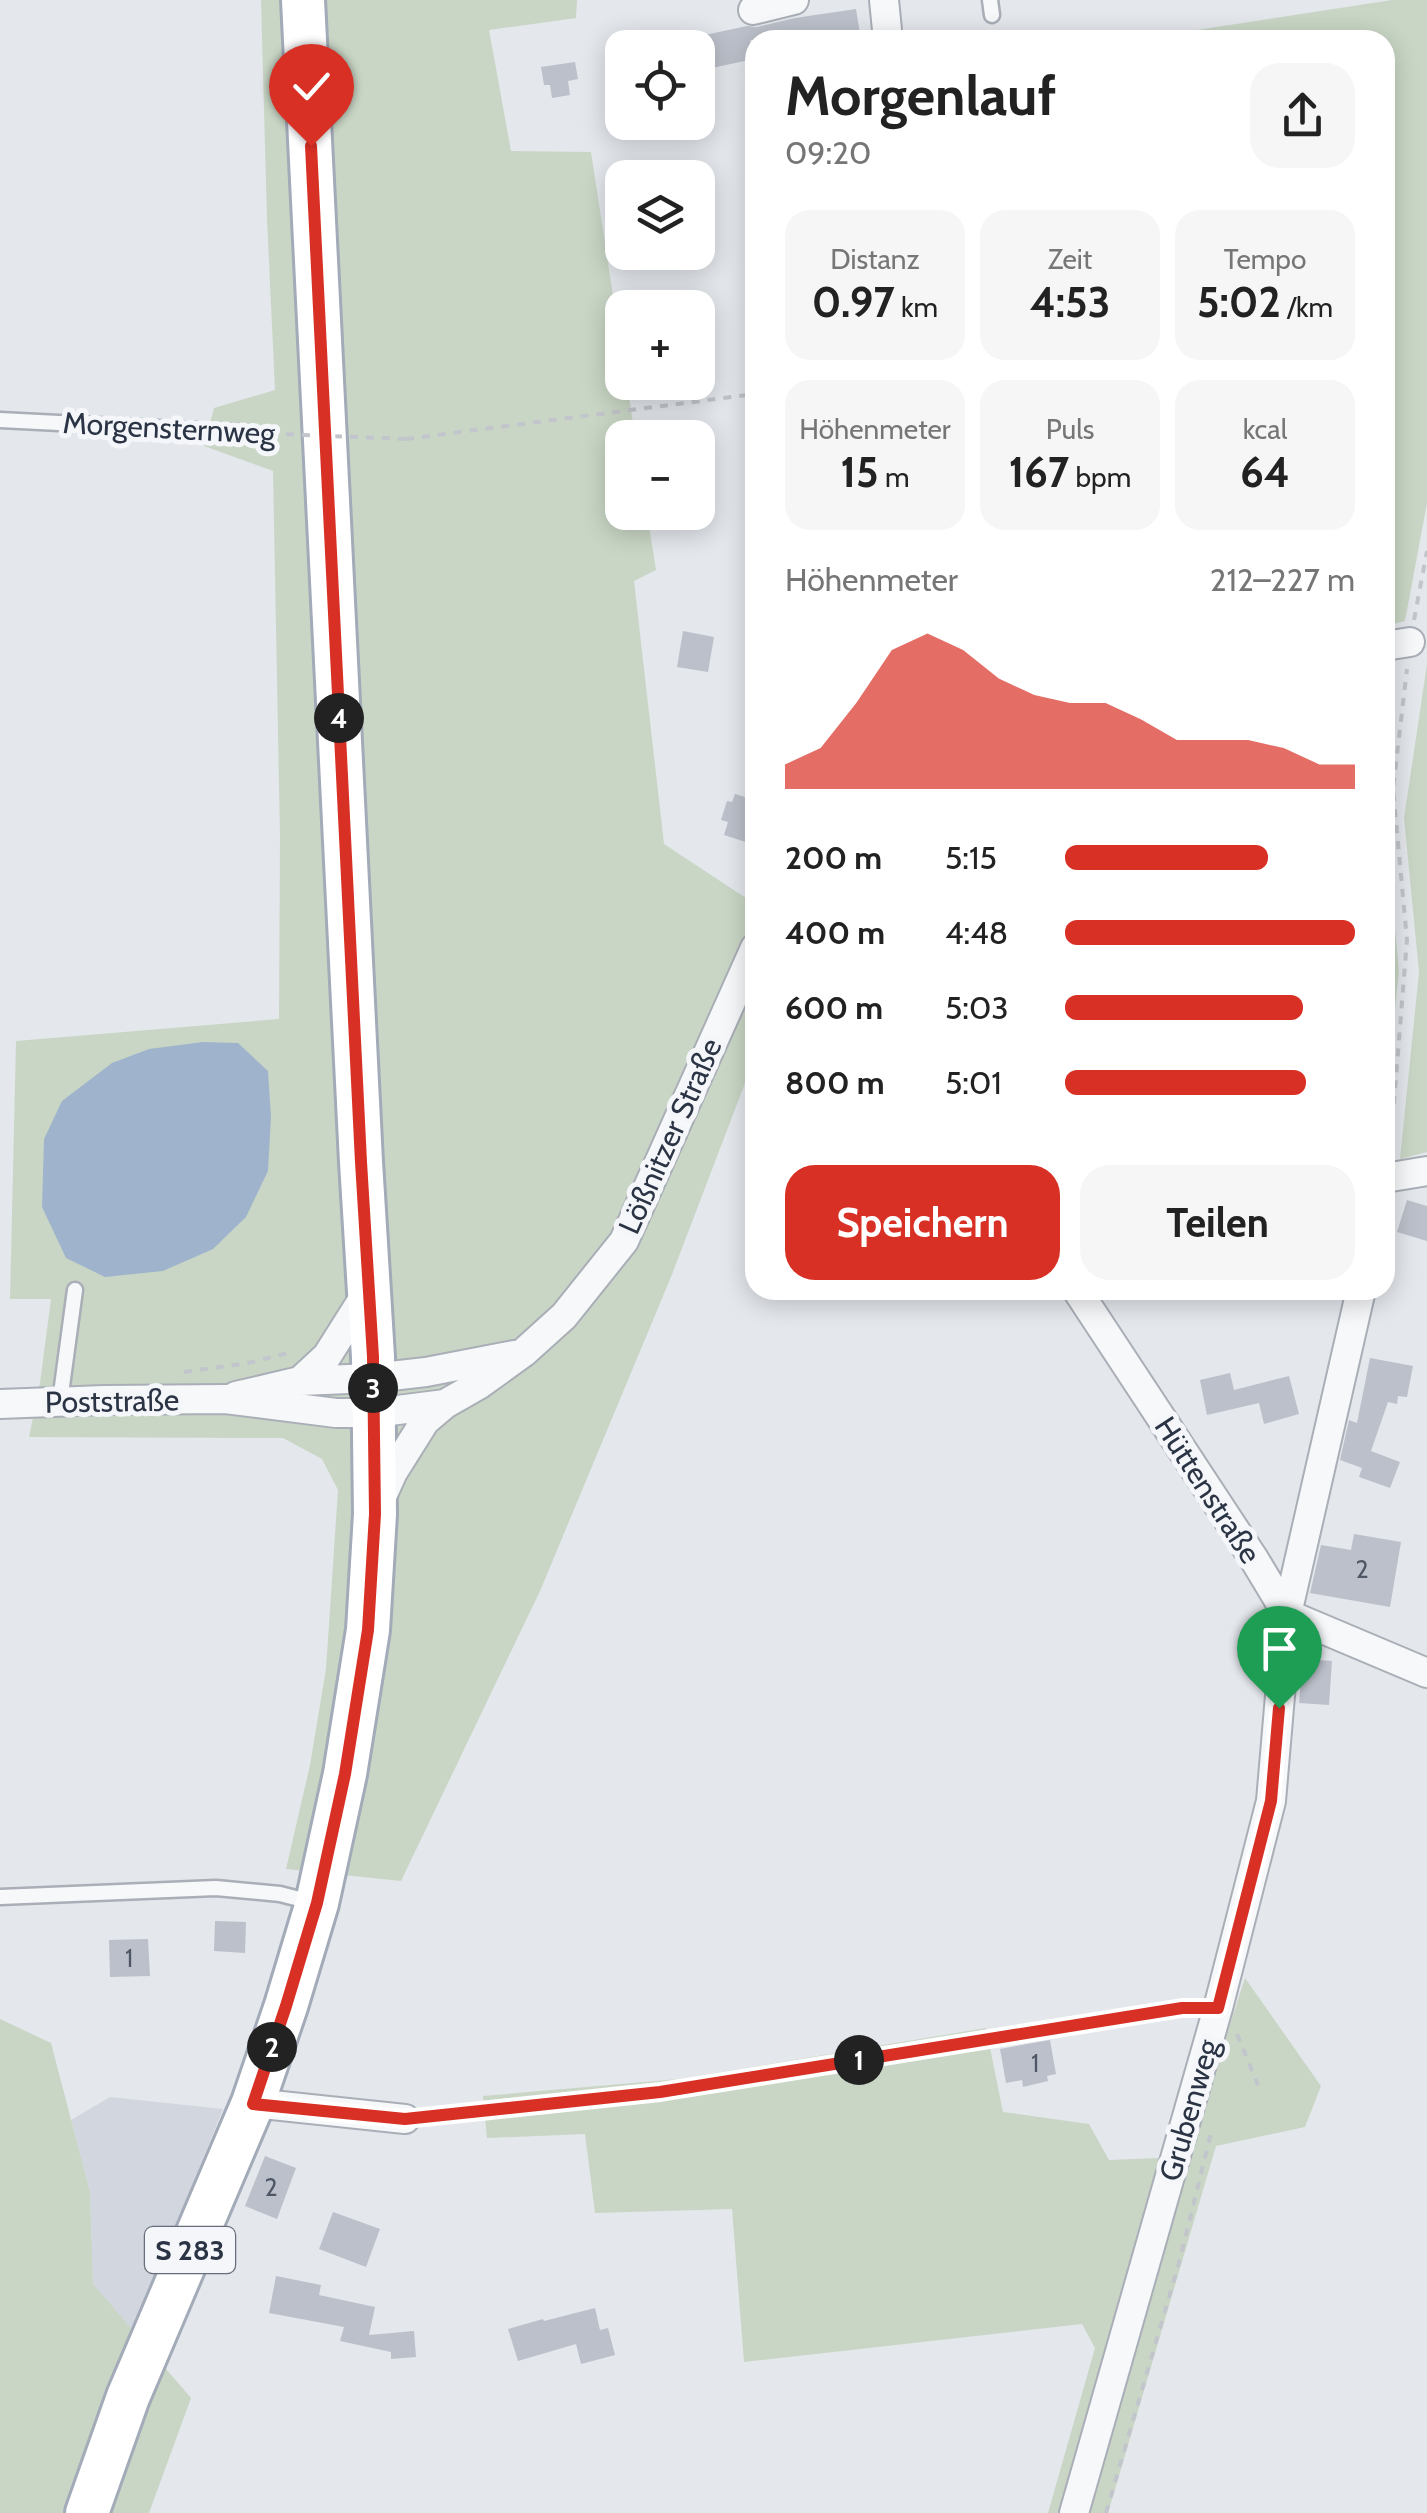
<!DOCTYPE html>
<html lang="de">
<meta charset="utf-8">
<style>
body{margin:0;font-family:Cabin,sans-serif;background:#f6f6f6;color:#222;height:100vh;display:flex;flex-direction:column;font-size:38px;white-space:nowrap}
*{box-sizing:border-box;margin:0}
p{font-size:32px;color:#767676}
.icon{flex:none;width:55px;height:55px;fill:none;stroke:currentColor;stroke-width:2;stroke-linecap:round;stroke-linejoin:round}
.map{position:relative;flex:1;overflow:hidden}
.drawer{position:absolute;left:745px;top:30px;width:650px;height:1270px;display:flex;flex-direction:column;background:#fff;border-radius:30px;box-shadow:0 5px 25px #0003}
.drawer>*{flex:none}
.fabs{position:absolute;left:605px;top:30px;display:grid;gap:20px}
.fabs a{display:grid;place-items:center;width:110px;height:110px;border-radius:20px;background:#fff;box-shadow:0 5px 25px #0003;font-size:50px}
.pin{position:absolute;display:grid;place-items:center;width:85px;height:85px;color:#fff;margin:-102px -42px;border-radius:50% 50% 50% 0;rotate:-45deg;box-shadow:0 0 10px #0007}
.pin .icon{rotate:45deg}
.km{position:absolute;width:50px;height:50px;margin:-25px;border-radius:50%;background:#222;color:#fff;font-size:28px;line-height:50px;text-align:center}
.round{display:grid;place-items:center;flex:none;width:105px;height:105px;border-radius:30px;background:#f6f6f6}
.head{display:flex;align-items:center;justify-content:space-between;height:170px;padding:0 40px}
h1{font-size:55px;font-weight:800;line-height:75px}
.figures{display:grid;grid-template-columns:repeat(3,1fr);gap:15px;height:170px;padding:10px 40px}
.figures div{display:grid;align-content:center;border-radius:25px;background:#f6f6f6;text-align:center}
.figures b{font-size:42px;font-weight:800}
.figures small{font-size:28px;font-weight:400}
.figures p{font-size:28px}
.chart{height:280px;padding:20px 40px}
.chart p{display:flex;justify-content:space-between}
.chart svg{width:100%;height:180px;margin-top:10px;fill:#d93025;opacity:.7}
.button{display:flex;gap:20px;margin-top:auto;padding:20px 40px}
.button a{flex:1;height:115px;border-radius:30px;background:#d93025;color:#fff;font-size:40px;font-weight:800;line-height:115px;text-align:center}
.button a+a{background:#f6f6f6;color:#222}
ul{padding:0 40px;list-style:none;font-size:32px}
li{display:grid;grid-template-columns:160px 120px 1fr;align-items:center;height:75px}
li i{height:25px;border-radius:12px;background:#d93025}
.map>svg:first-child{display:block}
</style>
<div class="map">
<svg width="1427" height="2513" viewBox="0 0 1427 2513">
<rect width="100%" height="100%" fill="#e4e7ec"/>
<path fill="#d2d6de" d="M110,2097L223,2109L133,2332L93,2284L90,2192L71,2120Z"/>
<path fill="#c9d6c5" d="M261,0H577L576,18L489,30L511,151L591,152L622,354V382L627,383L635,437L622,438V512L647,513L656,570L634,581L664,844L755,904V1057L671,1277L540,1591L401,1881L286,1869L310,1765L326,1669L338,1490L322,1459L283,1438L29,1437L40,1383L51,1299H10L16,1041L279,1019L280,836L273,471L204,446L214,408L275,390L267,219Z
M1392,0H1427V503L1405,621L1385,626V40H1132Z
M1427,664V1152L1400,1159L1419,972L1404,818Z
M1385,826L1399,971L1385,1101Z
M1245,1978L1321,2086L1305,2127L1216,2146L1108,2513H1048L1095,2348L1082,2324L744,2362L732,2209L595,2213L585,2134L487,2138L483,2096L679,2079L986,2028L1003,2112L1089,2124L1109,2160L1160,2158L1190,2148Z
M0,2019L51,2043L90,2192L93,2284L191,2398L149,2513H0Z"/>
<path fill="#9fb4cc" d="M203,1042L238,1043L268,1071L271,1117L268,1171L246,1217L213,1249L163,1271L105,1277L66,1258L42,1207L44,1139L62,1101L112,1063L149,1049Z"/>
<path fill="#bbc0ca" d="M856,9L861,40H750L754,59L707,69L700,36L747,26L757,27L795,18Z
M575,62L578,79L568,81L570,95L552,98L550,85H544L541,67Z
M683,631L714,637L708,672L677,667Z
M735,794L755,800V845L724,835L728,822L721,820L727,801L732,802Z
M1407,1200L1427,1206V1241L1397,1232Z
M1370,1358L1413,1366L1407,1397L1398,1396L1397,1404L1388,1402L1371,1451L1400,1462L1390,1488L1359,1477L1362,1468L1340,1460L1349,1420L1357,1423Z
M1230,1373L1234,1390L1289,1376L1299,1414L1264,1424L1259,1403L1207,1415L1200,1380Z
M1354,1534L1401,1542L1390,1607L1310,1593L1321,1545L1351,1550Z
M1303,1659L1332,1661L1329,1705L1299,1703Z
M215,1921L246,1922L245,1953L214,1951Z
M148,1939L150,1976L110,1977L109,1940Z
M1050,2040L1056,2074L1047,2076L1048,2081L1023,2087L1022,2080L1006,2083L1000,2049Z
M265,2156L296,2168L277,2219L245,2206Z
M333,2212L380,2229L366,2267L319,2249Z
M276,2276L321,2285L319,2295L375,2307L369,2335L414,2331L416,2357L391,2359V2352L340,2341L344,2327L269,2313Z
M595,2308L600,2330L608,2328L615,2355L581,2364L576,2344L518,2361L508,2329L543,2319L544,2321Z"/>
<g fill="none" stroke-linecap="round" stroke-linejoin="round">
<defs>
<path id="lane" d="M990,0L992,15
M0,420L254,433
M60,1401L75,1290
M0,1897L216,1888L280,1894L311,1902"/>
<path id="street" d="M884,0L888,40
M753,10L794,0
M1385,646L1410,642
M1385,1178L1427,1171
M1077,1290L1254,1559L1287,1614L1427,1673
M300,1381L327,1356L368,1291
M236,1396L300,1381L373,1378L426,1372L514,1355
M0,1404L104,1400L225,1399L336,1413H374L445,1404
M379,1503L393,1472L425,1421L445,1404L480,1384L523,1353L564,1316L624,1241L755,948
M253,2103L405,2119
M1074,2513L1218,2008L1271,1801L1287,1614L1361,1290"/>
<path id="primary" d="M87,2513L128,2397L253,2103L286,2006L317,1903L345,1774L368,1630L375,1514L373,1357L361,1162L303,0"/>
</defs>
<use href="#lane" stroke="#a9aeb7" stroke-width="19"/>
<use href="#street" stroke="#a9aeb7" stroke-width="32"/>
<use href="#primary" stroke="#a3abb8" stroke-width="48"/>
<path stroke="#c2c5cb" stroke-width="4" stroke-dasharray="8 8" stroke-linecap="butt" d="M406,439L755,394
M1414,620L1427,551
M1390,1152L1407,940L1393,789L1407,669
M184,1372L248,1363L292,1352
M1237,2034L1258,2085
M430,2116L660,2092L1182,2007L1192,2008
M1106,2513L1179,2263L1211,2133"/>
<use href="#lane" stroke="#f7f8fa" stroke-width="14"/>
<use href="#street" stroke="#f7f8fa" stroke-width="28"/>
<use href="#primary" stroke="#fff" stroke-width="42"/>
<path stroke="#c2c5cb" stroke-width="4" stroke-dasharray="8 8" stroke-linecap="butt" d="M254,433L406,439"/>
</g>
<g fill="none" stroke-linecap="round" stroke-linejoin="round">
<defs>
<path id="route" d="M311,146L361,1162L373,1357L375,1514L368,1630L345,1774L317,1903L286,2006L253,2104L405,2119L660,2092L1182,2008H1218L1271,1801L1279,1708"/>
</defs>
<use href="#route" stroke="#fff" stroke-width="20"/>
<use href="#route" stroke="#d93025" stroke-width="12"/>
</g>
<g text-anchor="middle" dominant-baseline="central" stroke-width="10" stroke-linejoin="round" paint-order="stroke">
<g font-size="25" fill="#4f5766">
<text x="1362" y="1569">2</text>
<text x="129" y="1958">1</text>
<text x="1035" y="2063">1</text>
<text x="271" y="2187">2</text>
</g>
<rect fill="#f4f6f9" stroke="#676e7b" stroke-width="2.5" x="145" y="2227" width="90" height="46" rx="8"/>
<g font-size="28" font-weight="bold" fill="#2b3445">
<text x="190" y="2250">S 283</text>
</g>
<g font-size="30" fill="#2b3445" stroke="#f4f6f9">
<text transform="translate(169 428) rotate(3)">Morgensternweg</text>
<text transform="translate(670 1136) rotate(-66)">Lößnitzer Straße</text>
<text transform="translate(112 1401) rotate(-1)">Poststraße</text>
<text transform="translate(1208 1490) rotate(57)">Hüttenstraße</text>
<text transform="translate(1189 2110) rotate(-74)">Grubenweg</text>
</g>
</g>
</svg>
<div class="fabs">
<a><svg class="icon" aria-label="locate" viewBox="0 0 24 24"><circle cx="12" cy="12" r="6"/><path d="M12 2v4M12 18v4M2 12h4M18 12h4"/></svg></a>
<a><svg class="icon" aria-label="layers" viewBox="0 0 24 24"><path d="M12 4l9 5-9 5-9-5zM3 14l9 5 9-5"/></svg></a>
<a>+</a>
<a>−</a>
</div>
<div class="pin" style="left:1279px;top:1708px;background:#1e9e55"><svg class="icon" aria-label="arrive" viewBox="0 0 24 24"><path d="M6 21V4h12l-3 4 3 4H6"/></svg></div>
<div class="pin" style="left:311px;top:146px;background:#d93025"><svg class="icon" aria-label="check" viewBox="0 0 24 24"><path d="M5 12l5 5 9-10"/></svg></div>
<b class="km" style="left:859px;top:2060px">1</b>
<b class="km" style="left:272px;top:2047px">2</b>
<b class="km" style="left:373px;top:1388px">3</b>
<b class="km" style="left:339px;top:718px">4</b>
<section class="drawer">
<div class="head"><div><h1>Morgenlauf</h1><p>09:20</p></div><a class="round"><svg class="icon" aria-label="share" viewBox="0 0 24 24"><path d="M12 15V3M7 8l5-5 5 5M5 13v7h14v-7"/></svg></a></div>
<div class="figures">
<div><p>Distanz</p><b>0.97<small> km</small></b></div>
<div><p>Zeit</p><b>4:53</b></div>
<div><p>Tempo</p><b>5:02<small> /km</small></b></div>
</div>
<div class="figures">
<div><p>Höhenmeter</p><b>15<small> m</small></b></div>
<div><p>Puls</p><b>167<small> bpm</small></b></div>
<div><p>kcal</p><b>64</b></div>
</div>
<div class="chart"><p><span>Höhenmeter</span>212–227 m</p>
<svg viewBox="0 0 160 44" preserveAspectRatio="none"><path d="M0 44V38L10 34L20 23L30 10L40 6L50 10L60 17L70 21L80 23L90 23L100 27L110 32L120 32L130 32L140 34L150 38L160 38V44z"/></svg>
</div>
<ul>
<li><b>200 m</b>5:15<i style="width:70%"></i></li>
<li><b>400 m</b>4:48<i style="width:100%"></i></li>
<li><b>600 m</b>5:03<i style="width:82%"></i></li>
<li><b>800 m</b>5:01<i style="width:83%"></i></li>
</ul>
<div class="button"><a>Speichern</a><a>Teilen</a></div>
</section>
</div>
